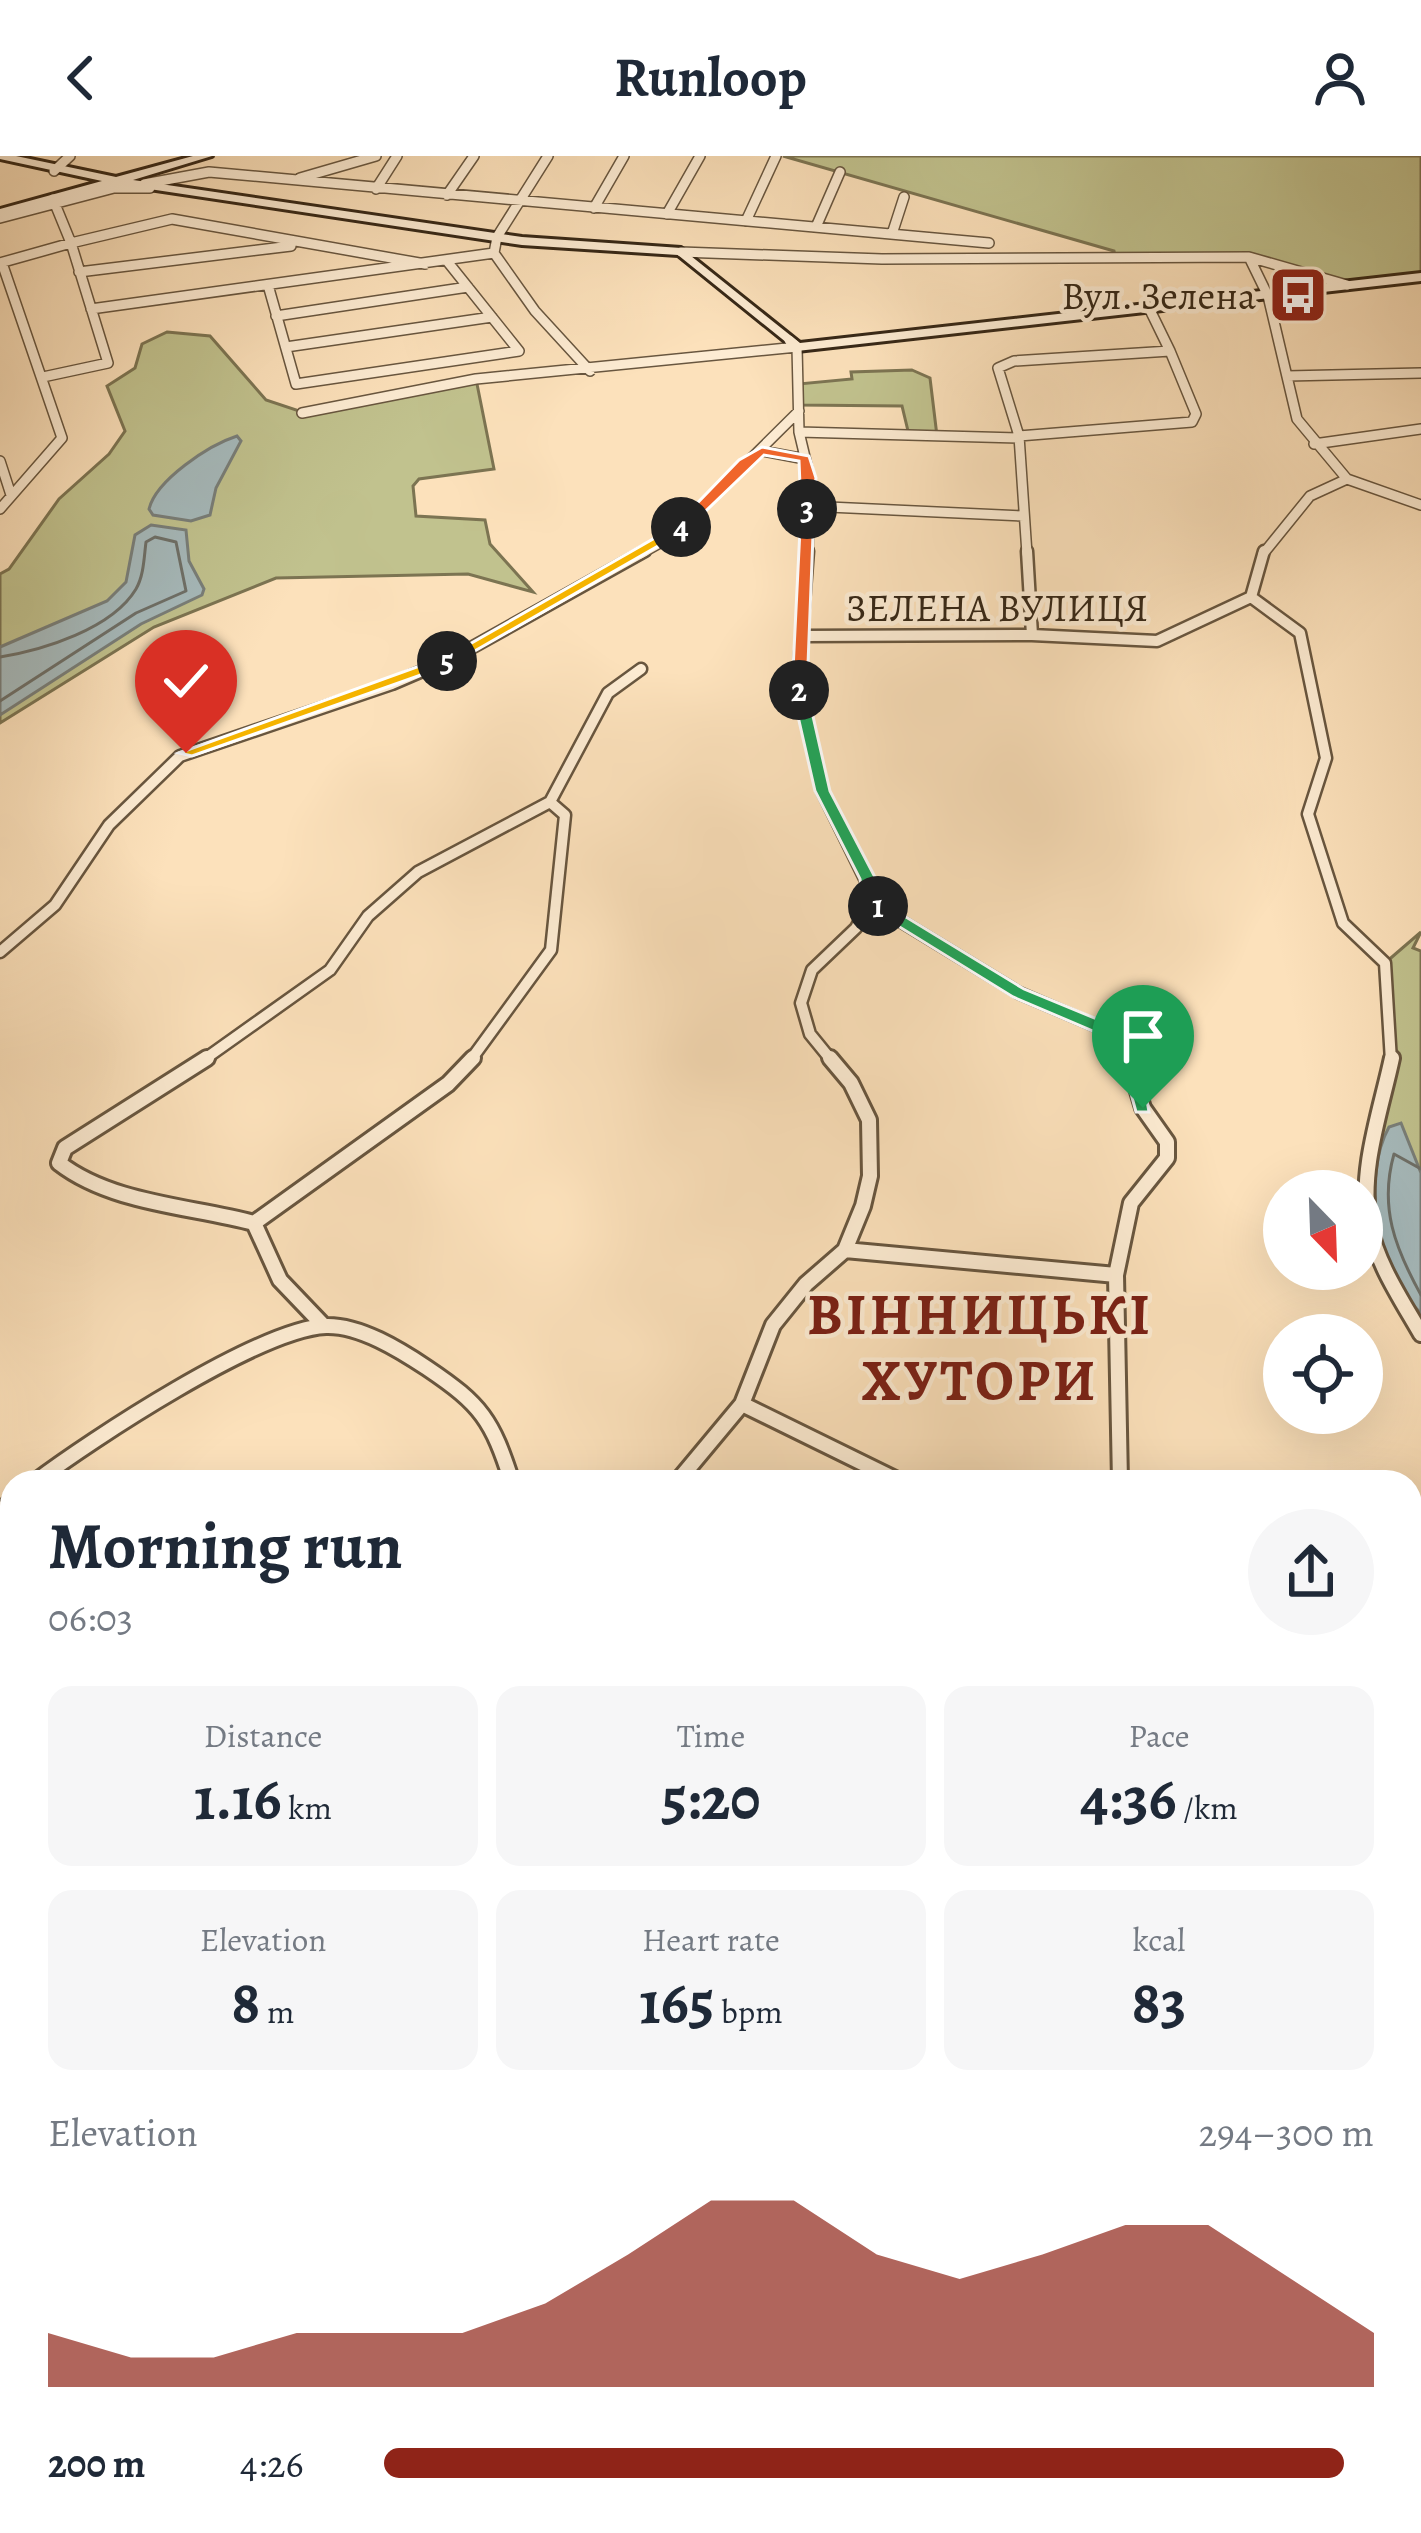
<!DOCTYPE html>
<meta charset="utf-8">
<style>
body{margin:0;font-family:Alegreya,serif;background:#f6f6f7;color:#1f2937;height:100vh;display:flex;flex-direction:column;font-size:45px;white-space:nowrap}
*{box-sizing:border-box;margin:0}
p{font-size:39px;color:#747a83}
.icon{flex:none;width:66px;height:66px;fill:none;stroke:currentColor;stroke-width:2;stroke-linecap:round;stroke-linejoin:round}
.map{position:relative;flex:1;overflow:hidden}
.sheet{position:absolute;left:0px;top:1314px;width:1422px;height:1065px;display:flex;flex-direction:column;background:#fff;border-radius:36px 36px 0 0;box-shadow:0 12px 48px #0002}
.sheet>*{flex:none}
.needle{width:78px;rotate:157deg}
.buttons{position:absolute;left:1263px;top:1014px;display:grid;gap:24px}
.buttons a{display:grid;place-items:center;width:120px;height:120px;border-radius:50%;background:#fff;box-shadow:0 12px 48px #0002;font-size:60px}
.pin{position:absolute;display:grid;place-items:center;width:102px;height:102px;color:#fff;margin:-123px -51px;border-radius:50% 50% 50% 0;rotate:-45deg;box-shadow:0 0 12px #0007}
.pin .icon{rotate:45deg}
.km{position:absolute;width:60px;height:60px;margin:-30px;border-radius:50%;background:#222;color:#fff;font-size:33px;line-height:60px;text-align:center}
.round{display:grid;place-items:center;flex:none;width:126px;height:126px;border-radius:63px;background:#f6f6f7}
.overview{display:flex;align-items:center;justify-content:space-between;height:204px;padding:0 48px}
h1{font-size:66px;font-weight:700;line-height:90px}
.metrics{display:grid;grid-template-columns:repeat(3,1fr);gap:18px;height:204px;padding:12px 48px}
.metrics div{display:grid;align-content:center;border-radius:24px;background:#f6f6f7;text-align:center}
.metrics b{font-size:60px;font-weight:700}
.metrics small{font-size:33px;font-weight:400}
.metrics p{font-size:33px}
.chart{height:336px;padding:24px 48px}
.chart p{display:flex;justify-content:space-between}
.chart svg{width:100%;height:216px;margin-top:12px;fill:#8f2418;opacity:.7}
ul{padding:0 48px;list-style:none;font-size:39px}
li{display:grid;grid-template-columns:192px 144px 1fr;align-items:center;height:90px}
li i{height:30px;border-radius:15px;background:#8f2418}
header{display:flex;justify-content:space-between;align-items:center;height:156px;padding:0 48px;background:#fff;font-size:54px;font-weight:700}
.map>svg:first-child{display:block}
</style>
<header><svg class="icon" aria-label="back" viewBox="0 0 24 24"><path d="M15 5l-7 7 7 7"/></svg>Runloop<svg class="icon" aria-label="person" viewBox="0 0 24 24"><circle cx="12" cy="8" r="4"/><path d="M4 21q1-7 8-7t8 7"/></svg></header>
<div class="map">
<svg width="1421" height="2377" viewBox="0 0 1421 2377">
<rect width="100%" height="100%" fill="#fce1bb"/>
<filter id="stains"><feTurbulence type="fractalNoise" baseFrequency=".00167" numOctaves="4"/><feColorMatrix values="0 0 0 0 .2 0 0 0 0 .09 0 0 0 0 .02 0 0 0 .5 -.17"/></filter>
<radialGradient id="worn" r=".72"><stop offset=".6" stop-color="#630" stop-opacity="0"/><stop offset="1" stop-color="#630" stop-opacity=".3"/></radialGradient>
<path fill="#c1c28e" stroke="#7c7452" stroke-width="3" d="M783,0H1421V121L1347,129L1272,104H1116L1114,95Z
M167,176L210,180L266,244L302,256L476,223L494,313L419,323L413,330L416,360L485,364L490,388L533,436L468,418L276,422L154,471L0,567V418L9,413L59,343L109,298L125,275L107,230L135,212L142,188Z
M912,214L930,222L937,280L909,279L902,250L798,249V228L852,223L851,216Z
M1421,776L1413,792L1421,795V1178L1403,1149L1367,1050L1393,897L1385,807Z
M1421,1572V1790L1410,1774V1622Z"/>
<path fill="#a6babc" stroke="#797f7a" stroke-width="3" d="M237,280L241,285L216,332L210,359L191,365L153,359L149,353C156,324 209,289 237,280Z
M151,369L186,374L189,405L204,433L202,439L141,468L0,559V491L107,445L126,426L135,379Z
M1401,967L1421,1017V1157C1377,1120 1361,1021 1389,971Z"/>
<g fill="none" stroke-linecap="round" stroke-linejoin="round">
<path stroke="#6e7069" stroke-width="3" d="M0,501C43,494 112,473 136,433C144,419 144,401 146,386L155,381L176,386L186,435L136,457L0,545
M1421,1013L1394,998C1379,1051 1395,1092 1421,1139"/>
<defs>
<path id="street-far3" d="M54,15L70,0
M300,22L376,0
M144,28L209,16L989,87
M376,33L397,0
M447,39L474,0
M594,52L624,0
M667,58L700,0
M0,62L114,32H150
M746,65L776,0
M816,71L840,16
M892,78L904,41
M681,96L882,103L1249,101L1347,129
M494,97L535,155L590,215
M1249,101L1268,140L1297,263L1347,323L1310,340L1263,398
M0,107L71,87L53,43
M79,116L291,90
M268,129L296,228L519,195L447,105
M91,153L494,97L497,81L548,0
M276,160L468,131
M789,184L797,191L799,276L810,322L808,398
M286,191L492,161
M1287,220L1421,217
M43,221L108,207L71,87L172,63L425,108
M302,257L476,223L797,191V195
M799,276L1020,282
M1019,280L1192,266L1196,258L1170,195
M1314,288L1421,273
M762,295L805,303
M0,305L11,339
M1347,323L1421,349
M807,350L1024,360
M0,353L62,282L2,107
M640,398L674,379L799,255
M1027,398L1019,280L998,212L1014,205L1170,195L1150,154"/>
<path id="street-far2" d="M808,395L798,526L822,635L873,739L856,772L812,814L801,847L810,878L832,905
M1027,395L1032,479
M1251,441L1300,477L1326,602L1308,658L1343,767L1385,807L1391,905
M805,480L1032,479L1157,485L1251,441L1264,395
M871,747L1019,837L1108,875L1123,887L1128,905
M0,796L55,749L109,669L180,600L392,528L455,501L645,395
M202,905L330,814L368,760L418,716L550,646L608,537L641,513
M470,905L551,794L565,659L550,646"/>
<path id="street-far1" d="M207,902L65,992L59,1007C112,1048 191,1050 254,1067
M1392,902C1381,954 1359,1014 1369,1068C1377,1108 1401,1143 1421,1178
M845,1094L1116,1119
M323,1169L280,1124L254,1067L448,928L473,902
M742,1248L901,1326
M35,1326C91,1284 259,1173 326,1170C360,1169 400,1194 427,1212C482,1249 492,1264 512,1326
M677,1326L742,1248L773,1169L806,1128L845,1094L863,1050L870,1020L869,964L851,927L830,902
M1120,1326L1116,1119L1131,1047L1167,1002V986L1143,952L1128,902
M0,1355L12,1345"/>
<path id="street" d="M0,2336L12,2325
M532,2367V2377"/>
<path id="secondary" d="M0,0H16L116,21L193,0H212L133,24L522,81L681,92L800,187L1421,117V125L797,195L678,99L522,89L116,28L0,61V53L102,25L0,3Z"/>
</defs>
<use href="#street-far3" stroke="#68563f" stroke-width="12"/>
<use href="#street-far2" stroke="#68563f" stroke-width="15"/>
<use href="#street-far1" stroke="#68563f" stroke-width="20"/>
<use href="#street" stroke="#68563f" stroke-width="24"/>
<use href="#secondary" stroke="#362716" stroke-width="6"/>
<use href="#street-far3" stroke="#fdecd3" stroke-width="9"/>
<use href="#street-far2" stroke="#fdecd3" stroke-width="10"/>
<use href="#street-far1" stroke="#fdecd3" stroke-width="14"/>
<use href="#street" stroke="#fdecd3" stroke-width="18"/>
<use href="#secondary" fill="#fdecd3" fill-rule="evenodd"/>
</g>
<path fill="#22a559" stroke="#fff" stroke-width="3" d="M872,747H883L1024,833L1114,870L1129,883L1140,904L1149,956H1136L1122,904L1102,879L1013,841L872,754Z"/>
<path fill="#22a559" stroke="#fff" stroke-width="3" d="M799,530L807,534L830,635L876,723L883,754H872L863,747L860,723L815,635L792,534Z"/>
<path fill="#f0652b" stroke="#fff" stroke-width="3" d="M807,349L814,353L807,534L799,538L792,534L801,353Z"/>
<path fill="#f0652b" stroke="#fff" stroke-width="3" d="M762,291L809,300L816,322L812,356L801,353L799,305L764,299L686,374H677V368L739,304Z"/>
<path fill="#f5b400" stroke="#fff" stroke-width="3" d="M681,367L686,374L452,508L440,505Z"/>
<path fill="#f5b400" stroke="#fff" stroke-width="3" d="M447,500L452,508L192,600L179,597Z"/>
<defs>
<symbol id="bus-square" viewBox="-11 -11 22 22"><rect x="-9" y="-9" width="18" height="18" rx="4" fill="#8f2418" stroke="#fdecd3"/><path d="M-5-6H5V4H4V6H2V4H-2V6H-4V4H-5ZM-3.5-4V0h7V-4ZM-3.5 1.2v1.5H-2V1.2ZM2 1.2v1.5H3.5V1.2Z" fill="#fff"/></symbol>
</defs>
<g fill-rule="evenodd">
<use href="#bus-square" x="1265" y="106" width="66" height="66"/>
</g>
<g text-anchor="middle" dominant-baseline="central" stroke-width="9" stroke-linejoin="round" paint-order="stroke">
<g font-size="39" fill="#362716" stroke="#fdecd3" text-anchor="end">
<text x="1256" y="139">Вул. Зелена</text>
</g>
<g font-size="39" fill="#362716" stroke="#fdecd3">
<text x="997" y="451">ЗЕЛЕНА ВУЛИЦЯ</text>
</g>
<g font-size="57" font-weight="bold" letter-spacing="3" fill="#7a1f14" stroke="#fdecd3">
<text x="980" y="1158">ВІННИЦЬКІ<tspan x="980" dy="66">ХУТОРИ</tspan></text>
</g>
</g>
<rect width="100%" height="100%" filter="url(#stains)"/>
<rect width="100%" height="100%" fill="url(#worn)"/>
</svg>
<div class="buttons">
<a><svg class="needle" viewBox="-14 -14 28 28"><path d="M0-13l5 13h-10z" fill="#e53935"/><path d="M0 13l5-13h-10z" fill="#747a83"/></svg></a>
<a><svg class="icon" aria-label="locate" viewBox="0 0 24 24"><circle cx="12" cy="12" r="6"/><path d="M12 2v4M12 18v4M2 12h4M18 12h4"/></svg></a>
</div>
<div class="pin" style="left:1143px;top:952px;background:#1e9e55"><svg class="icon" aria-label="arrive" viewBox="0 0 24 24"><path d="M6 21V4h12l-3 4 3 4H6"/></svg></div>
<div class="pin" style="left:186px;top:597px;background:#d93025"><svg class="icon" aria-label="check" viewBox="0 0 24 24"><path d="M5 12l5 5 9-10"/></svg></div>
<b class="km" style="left:878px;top:750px">1</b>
<b class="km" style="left:799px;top:534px">2</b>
<b class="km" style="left:807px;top:353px">3</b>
<b class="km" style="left:681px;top:371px">4</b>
<b class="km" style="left:447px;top:505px">5</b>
<section class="sheet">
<div class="overview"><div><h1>Morning run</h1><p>06:03</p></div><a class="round"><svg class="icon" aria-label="share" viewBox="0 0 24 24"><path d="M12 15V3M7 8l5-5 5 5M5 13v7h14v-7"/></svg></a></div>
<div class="metrics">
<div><p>Distance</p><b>1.16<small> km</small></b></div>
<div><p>Time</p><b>5:20</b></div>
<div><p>Pace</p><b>4:36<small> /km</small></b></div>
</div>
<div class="metrics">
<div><p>Elevation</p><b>8<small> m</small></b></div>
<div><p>Heart rate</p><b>165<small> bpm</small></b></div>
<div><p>kcal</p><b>83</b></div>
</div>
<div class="chart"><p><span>Elevation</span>294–300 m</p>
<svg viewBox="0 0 160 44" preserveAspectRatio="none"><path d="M0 44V33L10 38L20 38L30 33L40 33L50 33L60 27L70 17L80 6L90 6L100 17L110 22L120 17L130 11L140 11L150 22L160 33V44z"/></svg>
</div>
<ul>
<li><b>200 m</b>4:26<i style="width:97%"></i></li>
</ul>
</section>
</div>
